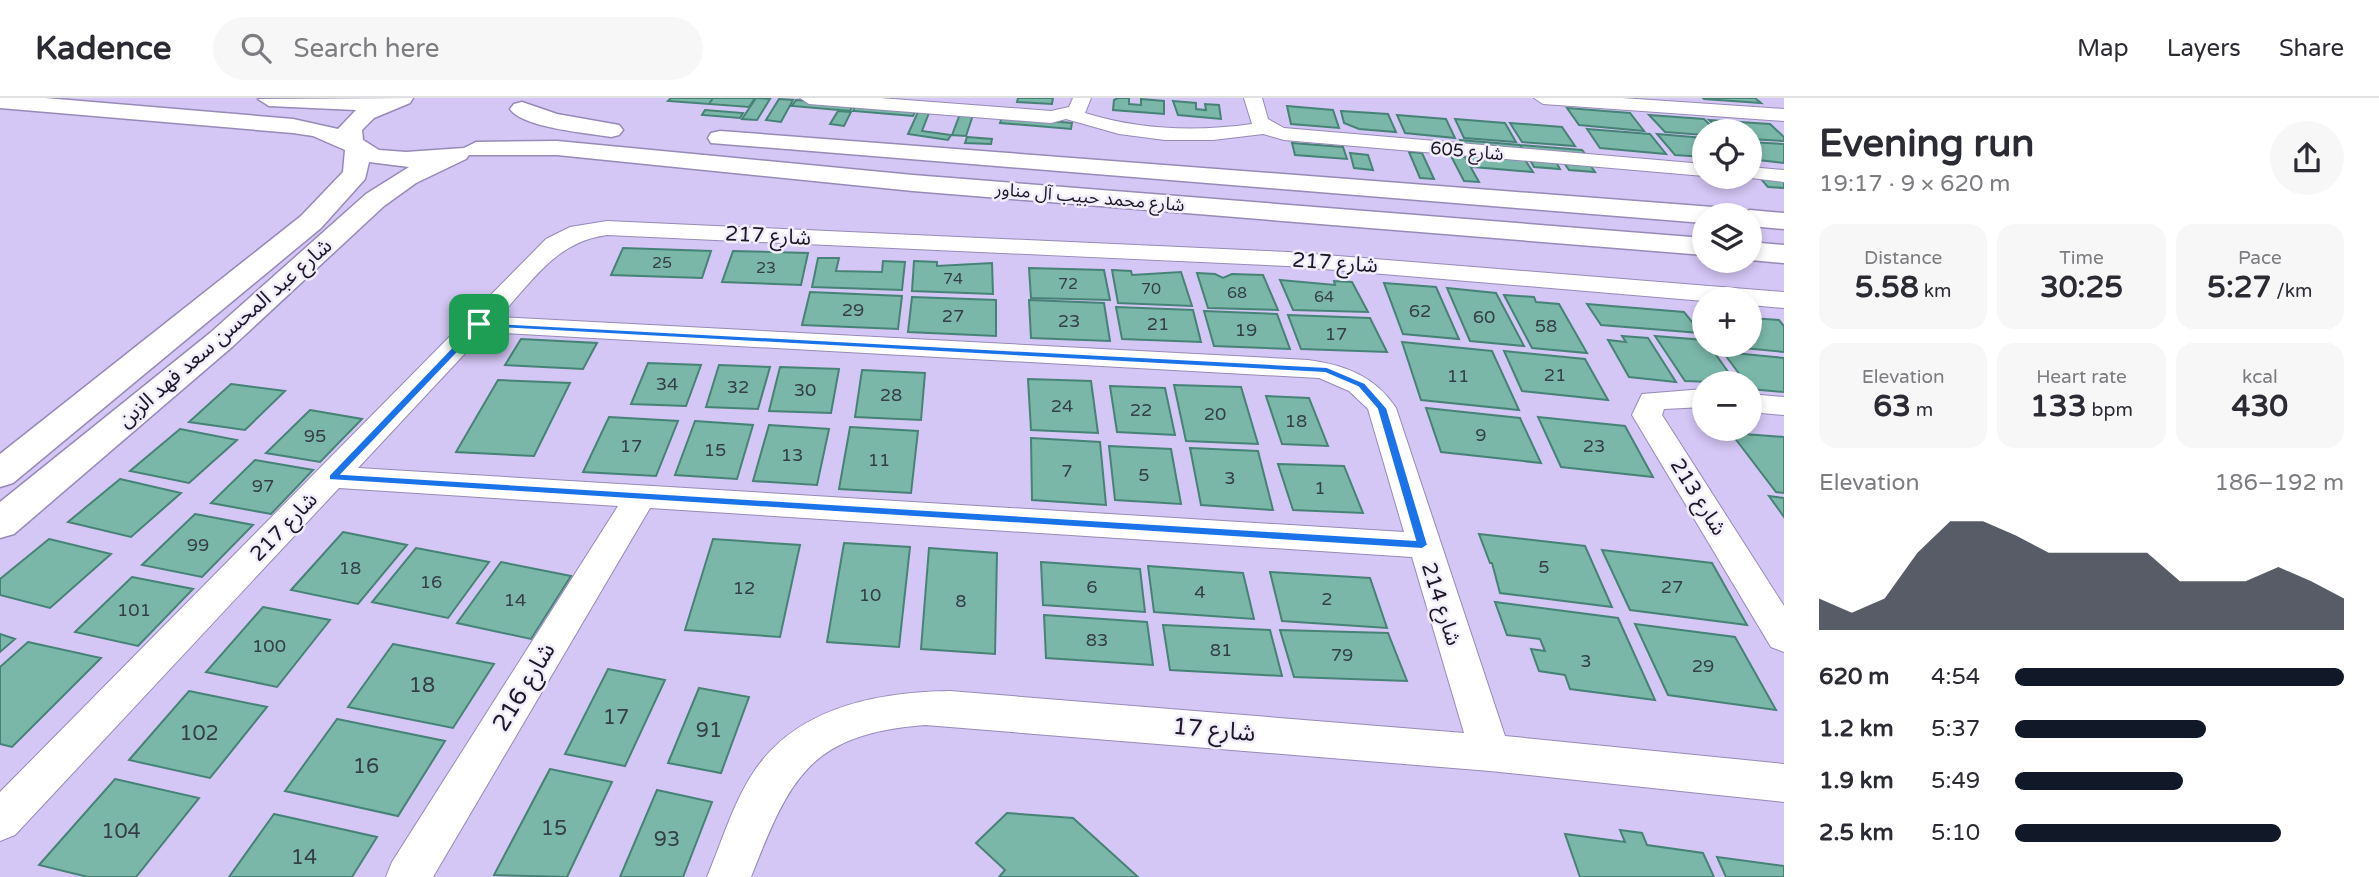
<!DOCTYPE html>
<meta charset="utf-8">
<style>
body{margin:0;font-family:"Varela Round","Noto Sans Arabic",sans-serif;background:#f7f7f7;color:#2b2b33;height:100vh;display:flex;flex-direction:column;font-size:26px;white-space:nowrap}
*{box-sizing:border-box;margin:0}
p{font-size:23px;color:#7c7c81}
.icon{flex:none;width:38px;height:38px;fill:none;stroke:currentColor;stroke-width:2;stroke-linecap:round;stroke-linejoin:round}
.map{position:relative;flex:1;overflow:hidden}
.drawer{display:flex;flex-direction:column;background:#fff;width:595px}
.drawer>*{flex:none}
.buttons{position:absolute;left:1692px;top:21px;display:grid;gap:14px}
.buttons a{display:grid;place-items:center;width:70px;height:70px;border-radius:50%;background:#fff;box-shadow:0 4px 10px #0003;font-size:35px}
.pin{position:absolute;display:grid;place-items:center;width:60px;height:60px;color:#fff;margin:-30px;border-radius:14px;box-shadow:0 4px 10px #0006}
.round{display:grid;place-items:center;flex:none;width:74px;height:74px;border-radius:37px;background:#f7f7f7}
.overview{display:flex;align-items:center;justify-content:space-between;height:119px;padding:0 35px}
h1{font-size:38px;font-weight:700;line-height:52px}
.stats{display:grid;grid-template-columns:repeat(3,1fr);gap:10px;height:119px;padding:7px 35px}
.stats div{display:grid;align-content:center;border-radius:18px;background:#f7f7f7;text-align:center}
.stats b{font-size:30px;font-weight:700}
.stats small{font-size:19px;font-weight:400}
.stats p{font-size:19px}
.chart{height:196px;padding:14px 35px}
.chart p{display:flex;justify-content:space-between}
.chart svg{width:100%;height:126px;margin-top:7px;fill:#111827;opacity:.7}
ul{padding:0 35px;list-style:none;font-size:23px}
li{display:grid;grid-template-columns:112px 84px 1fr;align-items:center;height:52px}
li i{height:18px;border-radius:9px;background:#111827}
header{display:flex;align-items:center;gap:42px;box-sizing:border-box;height:98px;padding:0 35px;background:#fff;border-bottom:2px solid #e1e1e2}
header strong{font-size:33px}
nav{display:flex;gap:38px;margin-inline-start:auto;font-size:24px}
.search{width:490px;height:63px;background:#f7f7f7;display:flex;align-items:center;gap:18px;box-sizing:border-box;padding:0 24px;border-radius:38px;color:#7c7c81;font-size:26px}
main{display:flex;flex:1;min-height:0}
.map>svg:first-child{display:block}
</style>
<header>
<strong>Kadence</strong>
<div class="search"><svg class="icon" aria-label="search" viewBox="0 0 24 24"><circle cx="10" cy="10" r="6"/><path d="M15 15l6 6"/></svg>Search here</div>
<nav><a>Map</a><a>Layers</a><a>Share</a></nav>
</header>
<main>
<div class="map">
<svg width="1784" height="779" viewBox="0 0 1784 779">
<rect width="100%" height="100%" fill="#d4c6f5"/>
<path fill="#7ab7a9" stroke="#468376" stroke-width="2" d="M671,0H713L709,6L668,3Z
M713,0H755L749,9L709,6Z
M756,0L770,1L757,22L742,21Z
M1018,0H1053L1052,6L1017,4Z
M1118,0H1129V6L1141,7V1L1164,3V16L1113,12L1114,2Z
M1703,0H1755L1761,5L1704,1Z
M779,1L793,2L781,24L766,22Z
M796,2L853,7L850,13L792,8Z
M1173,3L1196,5V11L1206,12L1205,6L1219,7L1221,21L1178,17Z
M856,7L916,12L913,18L853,13Z
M1287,8L1333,12L1339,30L1291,26Z
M1567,10L1630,15L1644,33L1579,27Z
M705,12L743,15L740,20L702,17Z
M838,13L851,14L844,28L830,26Z
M1341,13L1388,16L1396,34L1359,31L1344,25Z
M918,14L929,15L922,33L951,37L948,42L908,36Z
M960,16L973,17L966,38L952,37Z
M1397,17L1446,21L1455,40L1405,35Z
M1649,17L1704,21L1716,33H1704V37L1665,34Z
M1002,19L1072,25L1071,31L1000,25Z
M1455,21L1505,25L1516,44L1464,40Z
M1709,22L1770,26L1784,39V43L1750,41V33H1721Z
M1510,25L1562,29L1575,48L1522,44Z
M1587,31L1650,36L1666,56L1600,50Z
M1657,36L1704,40V59L1675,57Z
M967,39L992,41L991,46L965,45Z
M1460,42L1520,47L1523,52L1463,47Z
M1750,44L1784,46V65L1750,61Z
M1292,45L1343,49L1347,61L1295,57Z
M1520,47L1582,52L1586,57L1523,52Z
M1409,54L1422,55L1434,81L1420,80Z
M1350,55L1368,57L1373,72L1354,70Z
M1467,57L1525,62L1533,74L1473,69Z
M1451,58L1465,59L1479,84L1464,83Z
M1530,62L1556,64L1560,71L1534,69Z
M1564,65L1590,67L1595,74L1569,72Z
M1760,80L1784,82V90L1768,89Z
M623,150L711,153L702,180L611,177Z
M733,153L808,155L801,187L722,184Z
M818,160H839L836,173L882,174L883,163L905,164L902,192L812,189Z
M914,163L937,164V168L992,165L993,196L912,193Z
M1029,170L1104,172L1110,202L1031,200Z
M1112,172L1131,173L1132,177L1181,174L1192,208L1118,205Z
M1197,175L1215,176L1223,180L1232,176L1263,177L1278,212L1208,210Z
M1280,182L1335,187L1334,183L1352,184L1368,214L1293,212Z
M1384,185L1436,189L1459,241L1403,236Z
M1447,190L1496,195L1524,248L1470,243Z
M810,194L902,198L898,231L802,227Z
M1504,197L1534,199L1536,204L1559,206L1587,255L1532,250Z
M912,199L996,202V238L908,234Z
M1029,202L1104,205L1110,243L1031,240Z
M1587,206L1684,214L1701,235L1601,227Z
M1116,209L1193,212L1201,244L1122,241Z
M1204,213L1277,216L1290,251L1214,248Z
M1288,217L1370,220L1387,254L1301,251Z
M1750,220L1779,222L1784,228V254L1722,248L1750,247Z
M1622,238L1648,240L1676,284L1629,279L1608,242L1626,244Z
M1655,238L1704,242V247H1709L1736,285L1685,283Z
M521,241L597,245L583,271L505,267Z
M1402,244L1492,253L1519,312L1421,302Z
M1504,253L1585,261L1608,302L1522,293Z
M1723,254L1784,260V294L1750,291V285H1746Z
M648,265L701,267L686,308L631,306Z
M719,267L770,269L758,311L706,309Z
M780,269L839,271L831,315L769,313Z
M862,272L925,275L921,322L855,319Z
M1028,281L1091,283L1098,335L1031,332Z
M498,282L570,285L534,358L456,354Z
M231,286L285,293L245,332L189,324Z
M1174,287L1241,289L1258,346L1186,343Z
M1110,288L1165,290L1175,337L1117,334Z
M1266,298L1309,300L1328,348L1282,346Z
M1426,310L1520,320L1541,365L1441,354Z
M310,312L362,321L320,364L266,355Z
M609,319L678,323L656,378L583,374Z
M1538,319L1625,328L1653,379L1561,369Z
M695,323L753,327L737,381L675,377Z
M769,327L829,331L817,387L753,383Z
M850,329L918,333L911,395L839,391Z
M180,331L237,342L189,385L130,373Z
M1731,335L1784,339V395L1776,394Z
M1031,340L1100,344L1106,407L1032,402Z
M1109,348L1171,351L1181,406L1115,402Z
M1190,350L1258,353L1273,412L1201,407Z
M255,362L313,372L271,416L211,405Z
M1278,366L1344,368L1363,415L1293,412Z
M120,381L181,395L131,439L68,424Z
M1769,398L1784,400V419Z
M195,416L253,427L202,479L142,467Z
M343,434L407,447L358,506L291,492Z
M1479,436L1585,448L1612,509L1500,495L1492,465H1490Z
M49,441L111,456L50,510L0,497V481Z
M713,441L800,447L780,539L685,532Z
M844,445L910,449L899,549L827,544Z
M416,450L489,464L448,520L372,504Z
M929,450L997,455L995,556L921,551Z
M1602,452L1712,465L1747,527L1630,512Z
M501,464L571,478L531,541L457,525Z
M1041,464L1140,471L1145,514L1043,507Z
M1148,468L1243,475L1254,521L1154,514Z
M1270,474L1370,480L1387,530L1282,523Z
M132,479L193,491L138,548L75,534Z
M1495,504L1618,520L1655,602L1570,591L1565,577L1539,573L1531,551L1545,553L1540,541L1507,537Z
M263,509L330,522L277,589L206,574Z
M1044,517L1147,524L1153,567L1046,560Z
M1635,526L1735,539L1776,612L1668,597Z
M1163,527L1270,532L1282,578L1170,572Z
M1280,532L1388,535L1407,583L1294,579Z
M0,536L15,541L0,554Z
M28,544L101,560L12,649L0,646V569Z
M393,546L494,566L453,630L348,609Z
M608,571L665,582L625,668L565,656Z
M699,590L749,599L721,675L668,665Z
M189,593L267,609L210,680L129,662Z
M337,621L445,643L398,718L285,693Z
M550,671L612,684L567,779L494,777Z
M115,681L199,700L136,779H88L39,767Z
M657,692L712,704L683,779H620Z
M1007,715L1073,720L1138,779H999L1005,772L976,745Z
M274,716L377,739L352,779H229Z
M1620,732L1642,735L1647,747L1703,755L1714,779H1580L1565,736L1625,744Z
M1717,759L1784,768V779H1726Z"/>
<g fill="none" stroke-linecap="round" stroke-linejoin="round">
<defs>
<path id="street" d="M800,0H880L1051,13L1069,9L1073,0H1091L1085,15C1140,32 1195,34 1252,26L1244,0H1262L1268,21L1284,30L1704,66V78L1284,42L1263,36L1213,42H1165L1119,36L1066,21L1051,25L809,6Z
M1534,0H1622L1784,11V23L1543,6Z
M1750,69L1784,72V84L1743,79H1750Z
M607,123L1288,154L1784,194V210L1750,207V201L1704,203L1288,168L607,137C555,144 533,183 499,219L1308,262C1345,267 1375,278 1396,310L1505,638L1784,666V704L1490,673L925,627C809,636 790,680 751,779H707C722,744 733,704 755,672C798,609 878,594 950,593L1464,635L1412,459L650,410L433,779H386L392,764L618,408L339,390L15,737L0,743V694L546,141L570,129ZM485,234L1319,280L1349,293L1368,311L1404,434L358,370Z
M1704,291V309L1664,311L1662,317L1784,508V554L1771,549L1632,317L1642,296Z
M1750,296L1784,299V317L1750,314Z"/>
<path id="secondary" d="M0,0H45L293,21L338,31L356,12L269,8L258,1L413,0L410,5L374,20L362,32L363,42L379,52L406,54L464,50L476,44L557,43L913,77L1704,140V157L913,93L557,57H469L466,61L416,85L384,108L232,249L14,436L0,440V404L210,235L366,96L409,69L369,64L365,81L321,130L13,385L0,389V356L301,118L343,74L345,52L313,38L293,35L0,10Z
M522,4L557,16L619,27L623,32L619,37L611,39C588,35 523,30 510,11L514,6Z
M720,33L1713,109L1723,111L1727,117H1704V125L711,45L708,40L711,35Z
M1750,112L1784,115V131L1750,128V117H1738Z
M1750,144L1784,147V165L1750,162Z"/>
</defs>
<use href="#street" stroke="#978ab6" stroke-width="2"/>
<use href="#secondary" stroke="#978ab6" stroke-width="3"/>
<use href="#street" fill="#fff" fill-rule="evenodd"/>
<use href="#secondary" fill="#fff" fill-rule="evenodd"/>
</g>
<path fill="#1a73e8" stroke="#fff" stroke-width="2" fill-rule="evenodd" d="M476,224L1327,269L1365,285L1387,310L1428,447L1422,451L329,382V377ZM482,229L1325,275L1358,289L1377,311L1415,442L342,376Z"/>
<g text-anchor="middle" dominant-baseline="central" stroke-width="5" stroke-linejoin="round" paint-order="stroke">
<g font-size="16" fill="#343f48">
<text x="662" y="165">25</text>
<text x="766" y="170">23</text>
<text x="953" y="181">74</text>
<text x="1068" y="186">72</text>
<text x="1151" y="191">70</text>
<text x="1237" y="195">68</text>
<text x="1324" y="199">64</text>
</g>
<g font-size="18" fill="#1d1728" stroke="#f1edfb">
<text transform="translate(1467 53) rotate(5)">شارع 605</text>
<text transform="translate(1090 99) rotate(5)">شارع محمد حبيب آل مناور</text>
</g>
<g font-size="18" fill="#343f48">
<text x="853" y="212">29</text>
<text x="1420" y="213">62</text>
<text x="953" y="218">27</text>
<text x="1484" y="219">60</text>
<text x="1069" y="223">23</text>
<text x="1158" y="226">21</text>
<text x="1546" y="228">58</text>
<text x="1246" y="232">19</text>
<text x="1336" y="236">17</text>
<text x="1555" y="277">21</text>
<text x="1458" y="278">11</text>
<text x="667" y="286">34</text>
<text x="738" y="289">32</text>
<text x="805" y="292">30</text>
<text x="891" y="297">28</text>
<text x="1062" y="308">24</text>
<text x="1141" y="312">22</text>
<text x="1215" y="316">20</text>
<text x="1296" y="323">18</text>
<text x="1481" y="337">9</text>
<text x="315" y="338">95</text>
<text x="631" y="348">17</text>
<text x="1594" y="348">23</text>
<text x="715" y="352">15</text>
<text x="792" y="357">13</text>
<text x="879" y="362">11</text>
<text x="1067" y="373">7</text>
<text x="1144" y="377">5</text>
<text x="1230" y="380">3</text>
<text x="263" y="388">97</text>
<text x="1320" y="390">1</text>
<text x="198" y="447">99</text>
<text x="1544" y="469">5</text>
<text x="350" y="470">18</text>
<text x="431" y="484">16</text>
<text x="1092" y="489">6</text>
<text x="1672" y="489">27</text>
<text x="744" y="490">12</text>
<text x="1200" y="494">4</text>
<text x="870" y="497">10</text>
<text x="1327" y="501">2</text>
<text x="515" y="502">14</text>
<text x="961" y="503">8</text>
<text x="134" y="512">101</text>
<text x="1097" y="542">83</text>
<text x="269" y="548">100</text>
<text x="1221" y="552">81</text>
<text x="1342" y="557">79</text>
<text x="1586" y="563">3</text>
<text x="1703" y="568">29</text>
</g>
<g font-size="21" fill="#1d1728" stroke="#f1edfb">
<text transform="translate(768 138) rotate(3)">شارع 217</text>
<text transform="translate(1335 165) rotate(4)">شارع 217</text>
<text transform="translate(225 235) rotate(-41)">شارع عبد المحسن سعد فهد الزبن</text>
<text transform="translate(1698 399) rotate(58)">شارع 213</text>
<text transform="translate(284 429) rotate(-46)">شارع 217</text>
<text transform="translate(1441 506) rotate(72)">شارع 214</text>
</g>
<g font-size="21" fill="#343f48">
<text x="422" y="587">18</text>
<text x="616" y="619">17</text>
<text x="709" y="632">91</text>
<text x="199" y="635">102</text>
<text x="366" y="668">16</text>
<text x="554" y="730">15</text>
<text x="121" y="733">104</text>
<text x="667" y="741">93</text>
<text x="304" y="759">14</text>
</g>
<g font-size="24" fill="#1d1728" stroke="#f1edfb">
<text transform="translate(524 589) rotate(-59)">شارع 216</text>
<text transform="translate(1214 632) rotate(5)">شارع 17</text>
</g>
</g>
</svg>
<div class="buttons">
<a><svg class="icon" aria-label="locate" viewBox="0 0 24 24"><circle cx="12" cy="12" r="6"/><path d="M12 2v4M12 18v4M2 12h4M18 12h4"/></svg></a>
<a><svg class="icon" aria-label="layers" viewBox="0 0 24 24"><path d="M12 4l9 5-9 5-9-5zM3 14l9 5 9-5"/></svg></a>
<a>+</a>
<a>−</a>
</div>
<div class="pin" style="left:479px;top:226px;background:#1e9e55"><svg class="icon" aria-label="arrive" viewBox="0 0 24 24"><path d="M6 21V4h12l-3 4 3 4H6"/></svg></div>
</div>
<section class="drawer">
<div class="overview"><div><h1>Evening run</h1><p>19:17 · 9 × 620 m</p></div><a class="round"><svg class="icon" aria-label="share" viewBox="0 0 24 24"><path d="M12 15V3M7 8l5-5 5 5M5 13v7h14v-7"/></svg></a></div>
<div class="stats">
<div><p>Distance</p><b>5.58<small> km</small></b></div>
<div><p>Time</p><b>30:25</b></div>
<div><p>Pace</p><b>5:27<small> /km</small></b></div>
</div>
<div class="stats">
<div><p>Elevation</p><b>63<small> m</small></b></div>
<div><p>Heart rate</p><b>133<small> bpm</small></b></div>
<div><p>kcal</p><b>430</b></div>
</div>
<div class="chart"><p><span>Elevation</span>186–192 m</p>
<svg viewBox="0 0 160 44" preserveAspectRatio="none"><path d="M0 44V33L10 38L20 33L30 17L40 6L50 6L60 11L70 17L80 17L90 17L100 17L110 27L120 27L130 27L140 22L150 27L160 33V44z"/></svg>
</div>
<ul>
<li><b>620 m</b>4:54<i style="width:100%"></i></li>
<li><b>1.2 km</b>5:37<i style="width:58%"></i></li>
<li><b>1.9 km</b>5:49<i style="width:51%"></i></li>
<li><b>2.5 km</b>5:10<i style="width:81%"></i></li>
</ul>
</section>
</main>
